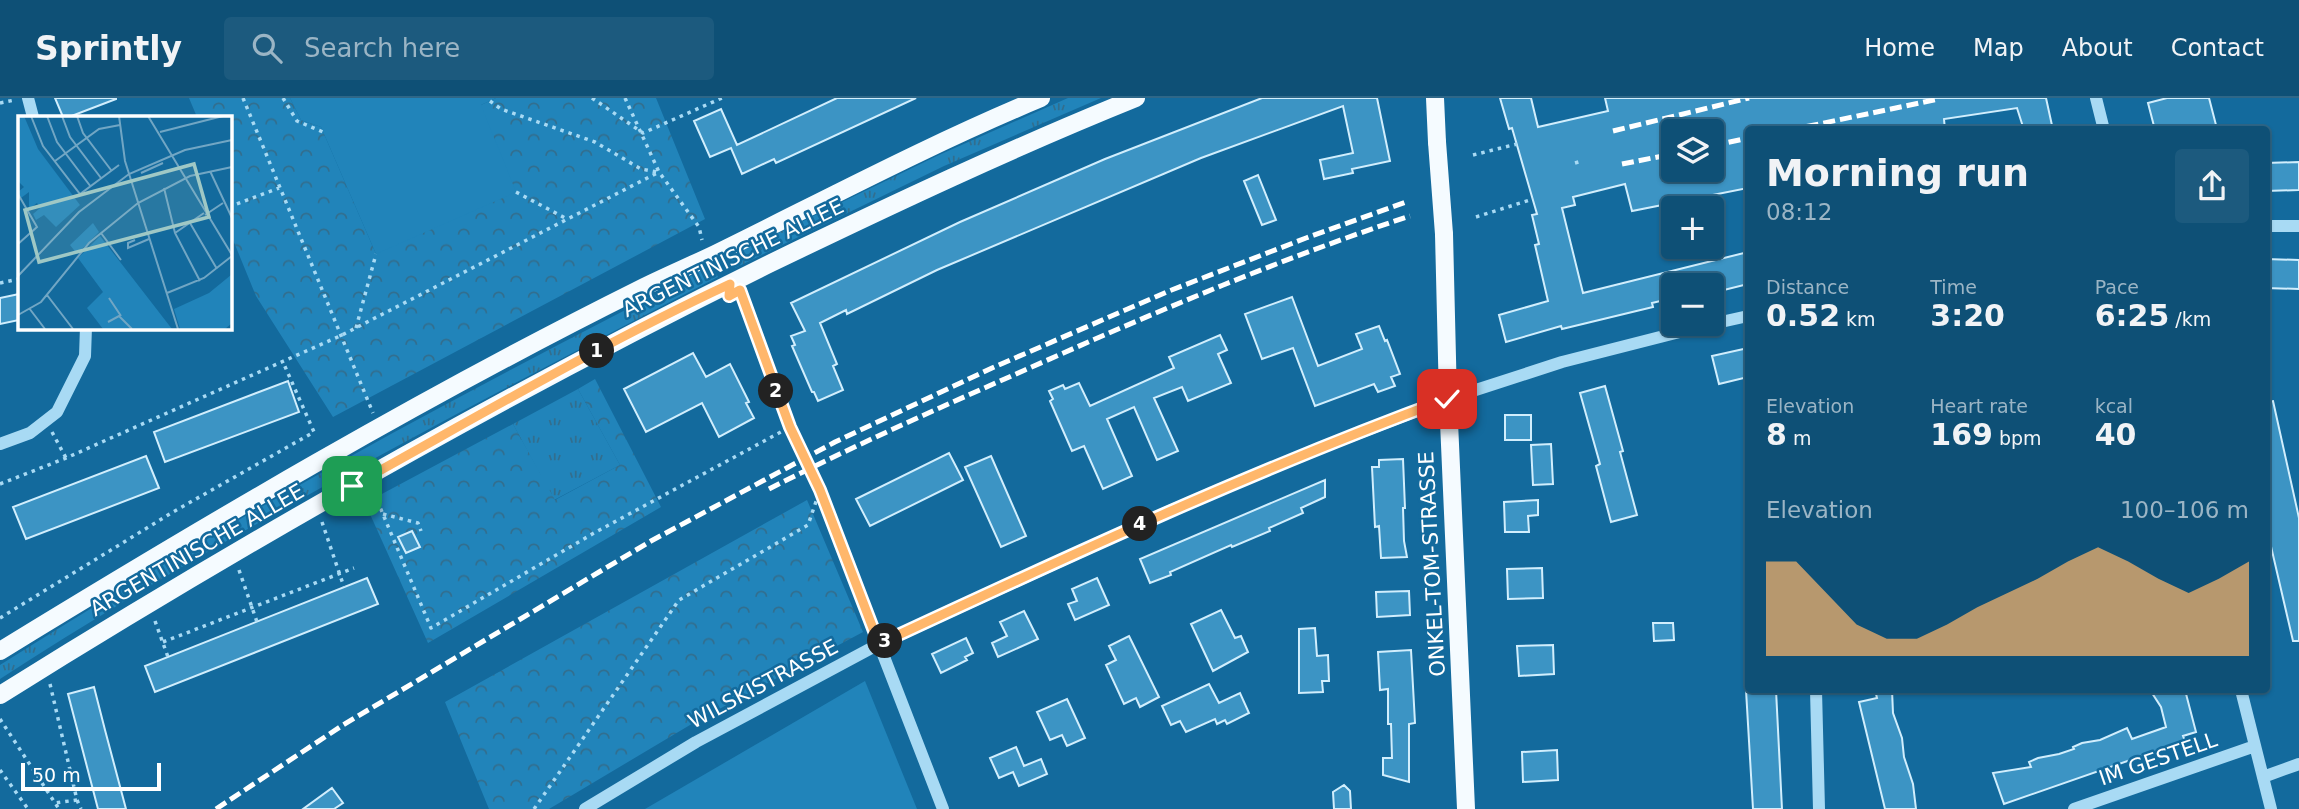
<!DOCTYPE html>
<meta charset="utf-8">
<style>
body{margin:0;font-family:"DejaVu Sans",sans-serif;background:#1c5a7e;color:#f1f3f6;height:100vh;display:flex;flex-direction:column;font-size:26px;white-space:nowrap}
*{box-sizing:border-box;margin:0}
p{font-size:23px;color:#9bb5c5}
.icon{flex:none;width:38px;height:38px;fill:none;stroke:currentColor;stroke-width:2;stroke-linecap:round;stroke-linejoin:round}
.map{position:relative;flex:1;overflow:hidden}
.details{position:absolute;left:1745px;top:28px;width:525px;height:567px;display:flex;flex-direction:column;background:#0e5076;border-radius:7px;box-shadow:0 2px 5px #0004,0 0 0 2px #2e6788}
.details>*{flex:none}
.fabs{position:absolute;left:1661px;top:21px;display:grid;gap:14px}
.fabs a{display:grid;place-items:center;width:63px;height:63px;border-radius:7px;background:#0e5076;box-shadow:0 2px 5px #0004,0 0 0 2px #2e6788;font-size:35px}
.scale{position:absolute;left:21px;bottom:18px;width:140px;box-sizing:border-box;padding-left:7px;border:4px solid #fff;border-top:0;font-size:19px;line-height:24px;white-space:nowrap;color:#fff;-webkit-text-stroke:5px #136a9d;paint-order:stroke}
.pin{position:absolute;display:grid;place-items:center;width:60px;height:60px;color:#fff;margin:-30px;border-radius:14px;box-shadow:0 4px 10px #0006}
.km{position:absolute;width:35px;height:35px;margin:-18px;border-radius:50%;background:#222;color:#fff;font-size:19px;line-height:35px;text-align:center}
.round{display:grid;place-items:center;flex:none;width:74px;height:74px;border-radius:7px;background:#1c5a7e}
.summary{display:flex;align-items:center;justify-content:space-between;height:119px;padding:0 21px}
h1{font-size:38px;font-weight:700;line-height:52px}
.figures{display:grid;grid-template-columns:repeat(3,1fr);gap:10px;height:119px;padding:7px 21px}
.figures div{display:grid;align-content:center}
.figures b{font-size:30px;font-weight:700}
.figures small{font-size:19px;font-weight:400}
.figures p{font-size:19px}
.chart{height:196px;padding:14px 21px}
.chart p{display:flex;justify-content:space-between}
.chart svg{width:100%;height:126px;margin-top:7px;fill:#ffb76b;opacity:.7}
header{display:flex;align-items:center;gap:42px;box-sizing:border-box;height:98px;padding:0 35px;background:#0e5076;border-bottom:2px solid #2e6788}
header strong{font-size:33px}
nav{display:flex;gap:38px;margin-inline-start:auto;font-size:24px}
.search{width:490px;height:63px;background:#1c5a7e;display:flex;align-items:center;gap:18px;box-sizing:border-box;padding:0 24px;border-radius:7px;color:#9bb5c5;font-size:26px}
.map>svg:first-child{display:block}
</style>
<header>
<strong>Sprintly</strong>
<div class="search"><svg class="icon" aria-label="search" viewBox="0 0 24 24"><circle cx="10" cy="10" r="6"/><path d="M15 15l6 6"/></svg>Search here</div>
<nav><a>Home</a><a>Map</a><a>About</a><a>Contact</a></nav>
</header>
<div class="map">
<svg width="2299" height="711" viewBox="0 0 2299 711">
<defs>
<pattern id="grass-tufts" width="24" height="20" patternUnits="userSpaceOnUse" patternTransform="scale(1.75)"><rect width="24" height="20" fill="#2184ba"/><path d="M3 7l-1-3M5 7V3M7 7l1-3M15 17l-1-3M17 17v-4M19 17l1-3" fill="none" stroke="#326e8e"/></pattern>
<pattern id="forest-crowns" width="20" height="18" patternUnits="userSpaceOnUse" patternTransform="scale(1.75)"><rect width="20" height="18" fill="#2184ba"/><path d="M2 6a3 3 0 1 1 6 0M12 15a3 3 0 1 1 6 0" fill="none" stroke="#326e8e"/></pattern>
</defs>
<rect width="100%" height="100%" fill="#136a9d"/>
<path fill="url(#grass-tufts)" d="M1068,0H1101L944,68L735,170L729,159L939,57Z
M712,167L718,179C474,306 230,432 0,581V567C91,510 183,453 277,400C419,318 566,243 712,167Z
M578,291L620,367L554,402L513,326Z"/>
<path fill="url(#forest-crowns)" d="M189,0H290L301,22L321,29L376,156L481,7L496,0H656L705,121L333,319L256,198L229,132V19H197Z
M595,281L661,409L428,545L365,405L513,326L555,402L620,367L578,291Z
M807,402L863,534L695,624L549,711H489L445,604Z"/>
<path fill="#2184ba" d="M290,0H496L481,7L516,94L376,156L321,29L301,22Z
M865,583L917,711H645Z"/>
<path fill="#3c94c4" stroke="#d1eefd" stroke-width="2" fill-rule="evenodd" d="M55,0H116V1L69,19H63Z
M837,0H916L776,65L774,61L742,76L731,50L710,59L694,23L721,11L737,47Z
M1262,0H1377L1390,63L1352,71L1353,75L1324,81L1320,62L1353,55L1343,8L1201,60L937,172L847,216L846,212L820,225L837,266L833,268L843,292L818,303L814,294H812L792,248L795,247L791,238L805,233L791,205L960,124L1105,61Z
M1500,0H1531L1538,29L1608,13L1605,0H2046L2053,32H2024L2017,10L1944,21L1945,32H1748V90L1632,113L1625,86L1573,99L1575,107L1562,110L1583,195L1748,154V186L1712,195V187H1673V200L1652,205L1653,209L1562,231L1561,228L1506,244L1499,217L1548,203L1535,147L1539,146L1532,117L1537,116L1512,30L1509,31ZM1673,33H1712V72H1673Z
M2167,0H2209L2216,27L2197,32H2155L2148,5Z
M2299,64V92L2266,93V65Z
M1258,77L1276,122L1262,127L1244,83Z
M2266,161L2299,162V191L2266,190Z
M19,196V222L0,226V200Z
M1292,199L1318,268L1362,251L1356,236L1379,228L1385,243L1387,242L1400,276L1391,279L1395,288L1378,294L1374,286L1315,308L1293,250L1262,261L1245,216Z
M1220,237L1227,252L1218,256L1231,285L1188,303L1182,289L1154,300L1178,353L1157,362L1134,309L1107,321L1132,378L1103,391L1084,348L1072,353L1050,303L1053,301L1049,293L1063,287L1065,291L1079,285L1090,308L1174,270L1169,259Z
M1748,250V279L1719,286L1712,258Z
M693,255L706,279L730,266L749,304L746,305L754,320L719,339L702,305L646,334L624,291Z
M288,283L299,314L165,364L154,334Z
M1605,288L1623,353L1620,354L1637,417L1611,424L1596,368L1600,366L1580,295Z
M2273,303L2299,420V543H2293L2266,427V304Z
M1505,317H1531V342H1505Z
M1551,346L1553,386L1533,387L1531,347Z
M949,355L963,382L870,428L856,401Z
M146,358L159,390L26,441L13,409Z
M991,358L1026,438L1001,449L965,369Z
M1403,361L1405,410H1403L1404,443L1407,459L1381,460L1379,428L1375,429L1372,369H1379V362Z
M1325,382V399L1301,410L1303,415L1269,430L1270,433L1232,449L1231,447L1170,474L1171,477L1150,485L1140,461Z
M1538,402V417L1528,418L1529,434H1505L1504,404Z
M412,433L420,449L406,455L398,439Z
M1542,470L1543,500L1508,501L1507,471Z
M367,480L378,506L155,594L145,568Z
M1097,480L1109,507L1075,522L1068,506L1077,503L1072,491Z
M1409,493L1410,517L1377,519L1376,494Z
M1221,512L1235,540L1241,538L1248,554L1213,573L1191,526Z
M1024,513L1038,541L998,559L992,545L1007,538L1000,524Z
M1653,525H1673L1674,542L1654,543Z
M1315,530L1317,558L1328,557L1329,583H1322L1323,594L1299,595V531Z
M1129,538L1159,599L1140,609L1136,600L1124,606L1106,567L1116,562L1109,548Z
M966,540L973,555L965,559L967,562L941,575L932,556Z
M1553,547L1554,576L1519,578L1517,548Z
M1411,552L1415,625L1409,626V684L1383,677V660H1392L1391,626H1388V591L1380,592L1378,554Z
M1209,586L1219,605L1240,595L1249,615L1227,626L1225,622L1217,626L1215,621L1186,634L1180,623L1171,627L1162,608Z
M94,589L105,632L126,711H98L68,596Z
M1746,592H1776L1782,711H1753Z
M1875,592H1892L1893,615L1902,640L1904,659L1913,686L1916,711H1885L1859,604L1877,600Z
M2158,592H2185L2196,634L2183,638L2185,643L2004,706L1993,675L2031,669L2029,664L2038,660L2059,656L2074,651L2073,649L2082,645L2100,642L2127,630L2132,641L2166,629L2161,609L2152,595L2158,594Z
M1067,601L1085,640L1067,648L1062,637L1050,642L1037,614Z
M1016,649L1024,668L1041,661L1047,676L1019,688L1013,674L999,680L990,660Z
M1557,652L1558,682L1523,684L1522,654Z
M1344,687L1350,693L1351,711H1334L1333,694Z
M332,690L343,705L334,711H303Z"/>
<g fill="none" stroke-linecap="round" stroke-linejoin="round">
<path stroke="#a8daf4" stroke-width="3.5" stroke-dasharray="3.5 5" stroke-linecap="butt" d="M243,0L373,315
M283,0L297,23L323,34
M592,0L643,35L722,0
M625,0L659,74L699,129L702,142
M490,3L501,11L595,44L641,71L657,74
M0,5L15,2
M1473,57L1517,46
M1575,65L1582,63
M516,94L567,121
M229,109L279,90
M1476,119L1533,101
M0,185L19,181
M742,197L797,344
M356,230L376,156
M52,334L66,360
M0,386L66,360L340,238L659,74
M820,394L874,534
M374,395L431,530L594,435L790,329
M383,416L418,425L421,433
M322,424L344,489
M239,472L257,524
M0,520L173,414L314,334L283,264
M155,523L168,559
M163,544L354,470
M50,586L77,702L55,705
M0,621L59,711
M0,672L28,711
M77,702L81,711
M534,711L679,502L808,427L820,392"/>
<path stroke="#a8daf4" stroke-width="12" d="M28,0L33,19
M2096,0L2104,32
M2266,128H2299
M1712,226L1748,218
M0,346L30,335L57,314L85,258L86,229
M879,546L943,711
M1816,592L1819,711
M2241,592L2271,711
M2263,679L2299,666
M585,711L696,644L879,546L1172,412L1323,349L1448,301L1562,264L1711,226
M2074,711L2255,648"/>
<path stroke="#f5fbff" stroke-width="18" d="M1435,0L1437,44
M1444,136L1448,301L1466,711
M0,553C209,425 421,300 640,191C664,179 690,168 715,156C823,103 930,46 1041,0
M0,597C250,441 507,295 771,165C891,107 1012,50 1136,0"/>
<path stroke="#fff" stroke-width="5" stroke-dasharray="12 5" stroke-linecap="butt" d="M1790,32L1939,1
M1613,33L1749,0
M1712,48L1748,40
M1622,66L1673,56
M769,391C853,348 939,310 1025,272C1153,215 1277,162 1410,118
M216,711L343,627L651,443L835,344L992,270L1169,193L1306,140L1409,103"/>
<path stroke="#a8daf4" stroke-width="3.5" stroke-dasharray="3.5 5" stroke-linecap="butt" d="M797,344L820,392"/>
<path stroke="#f5fbff" stroke-width="18" d="M1437,44L1444,136"/>
</g>
<g fill="none" stroke-linecap="round" stroke-linejoin="round">
<defs>
<path id="route" d="M352,388C477,319 601,246 730,186L729,198L740,192L790,329L820,392L879,546C1066,459 1254,372 1447,301"/>
</defs>
<use href="#route" stroke="#fff" stroke-width="14"/>
<use href="#route" stroke="#ffb76b" stroke-width="9"/>
</g>
<g text-anchor="middle" dominant-baseline="central" stroke-width="5" stroke-linejoin="round" paint-order="stroke">
<g font-size="21" fill="#fff" stroke="#136a9d">
<text transform="translate(733 160) rotate(-26)">ARGENTINISCHE ALLEE</text>
<text transform="translate(197 452) rotate(-30)">ARGENTINISCHE ALLEE</text>
<text transform="translate(1432 466) rotate(-93)">ONKEL-TOM-STRASSE</text>
<text transform="translate(763 586) rotate(-28)">WILSKISTRASSE</text>
<text transform="translate(2158 661) rotate(-19)">IM GESTELL</text>
</g>
</g>
<g transform="translate(18 18)">
<rect width="214" height="214" fill="#136a9d"/>
<path d="M0,0H6L20,33L62,89L38,111L26,99L18,104L15,98L22,92L19,87L11,93V76L3,82L0,76L6,71L0,65ZM75,107L81,116L59,138L52,129Z" fill="#2184ba"/>
<path d="M82,120L154,213H85L69,192L85,176L60,142ZM213,159V208L207,213H162L156,193L191,177Z" fill="#2184ba"/>
<path fill="none" stroke="#71a6c4" stroke-width="2" d="M13,0L25,30L62,78L101,49M29,0L39,26L73,71M44,0L52,21L83,62M59,0L65,17L93,54M101,0L107,45L160,213M130,0L214,139M142,16L205,0M37,45L81,13L102,9M192,55L214,102M123,57L145,47M146,72L157,117L182,165M0,78L19,111L0,128M187,99L205,87M172,107L199,153M83,117L103,144M157,117L186,97M117,124L110,127V132L131,123M0,160L61,96L111,58L167,34L214,24M149,177L186,162L214,140M29,179L55,213M91,182L103,200M11,192L27,213M0,199L23,186L71,127L120,87L172,60L214,51M90,206L101,200L114,213"/>
<path fill="#9fc8c5" fill-opacity="0.15" stroke="#9fc8c5" stroke-width="3.5" d="M176,48L191,101L21,146L7,94Z"/>
<rect width="214" height="214" fill="none" stroke="#fff" stroke-width="3.5"/>
</g>
</svg>
<div class="fabs">
<a><svg class="icon" aria-label="layers" viewBox="0 0 24 24"><path d="M12 4l9 5-9 5-9-5zM3 14l9 5 9-5"/></svg></a>
<a>+</a>
<a>−</a>
</div>
<div class="scale">50 m</div>
<div class="pin" style="left:352px;top:388px;background:#1e9e55"><svg class="icon" aria-label="arrive" viewBox="0 0 24 24"><path d="M6 21V4h12l-3 4 3 4H6"/></svg></div>
<div class="pin" style="left:1447px;top:301px;background:#d93025"><svg class="icon" aria-label="check" viewBox="0 0 24 24"><path d="M5 12l5 5 9-10"/></svg></div>
<b class="km" style="left:597px;top:253px">1</b>
<b class="km" style="left:776px;top:293px">2</b>
<b class="km" style="left:885px;top:543px">3</b>
<b class="km" style="left:1140px;top:426px">4</b>
<section class="details">
<div class="summary"><div><h1>Morning run</h1><p>08:12</p></div><a class="round"><svg class="icon" aria-label="share" viewBox="0 0 24 24"><path d="M12 15V3M7 8l5-5 5 5M5 13v7h14v-7"/></svg></a></div>
<div class="figures">
<div><p>Distance</p><b>0.52<small> km</small></b></div>
<div><p>Time</p><b>3:20</b></div>
<div><p>Pace</p><b>6:25<small> /km</small></b></div>
</div>
<div class="figures">
<div><p>Elevation</p><b>8<small> m</small></b></div>
<div><p>Heart rate</p><b>169<small> bpm</small></b></div>
<div><p>kcal</p><b>40</b></div>
</div>
<div class="chart"><p><span>Elevation</span>100–106 m</p>
<svg viewBox="0 0 160 44" preserveAspectRatio="none"><path d="M0 44V11L10 11L20 22L30 33L40 38L50 38L60 33L70 27L80 22L90 17L100 11L110 6L120 11L130 17L140 22L150 17L160 11V44z"/></svg>
</div>
</section>
</div>
